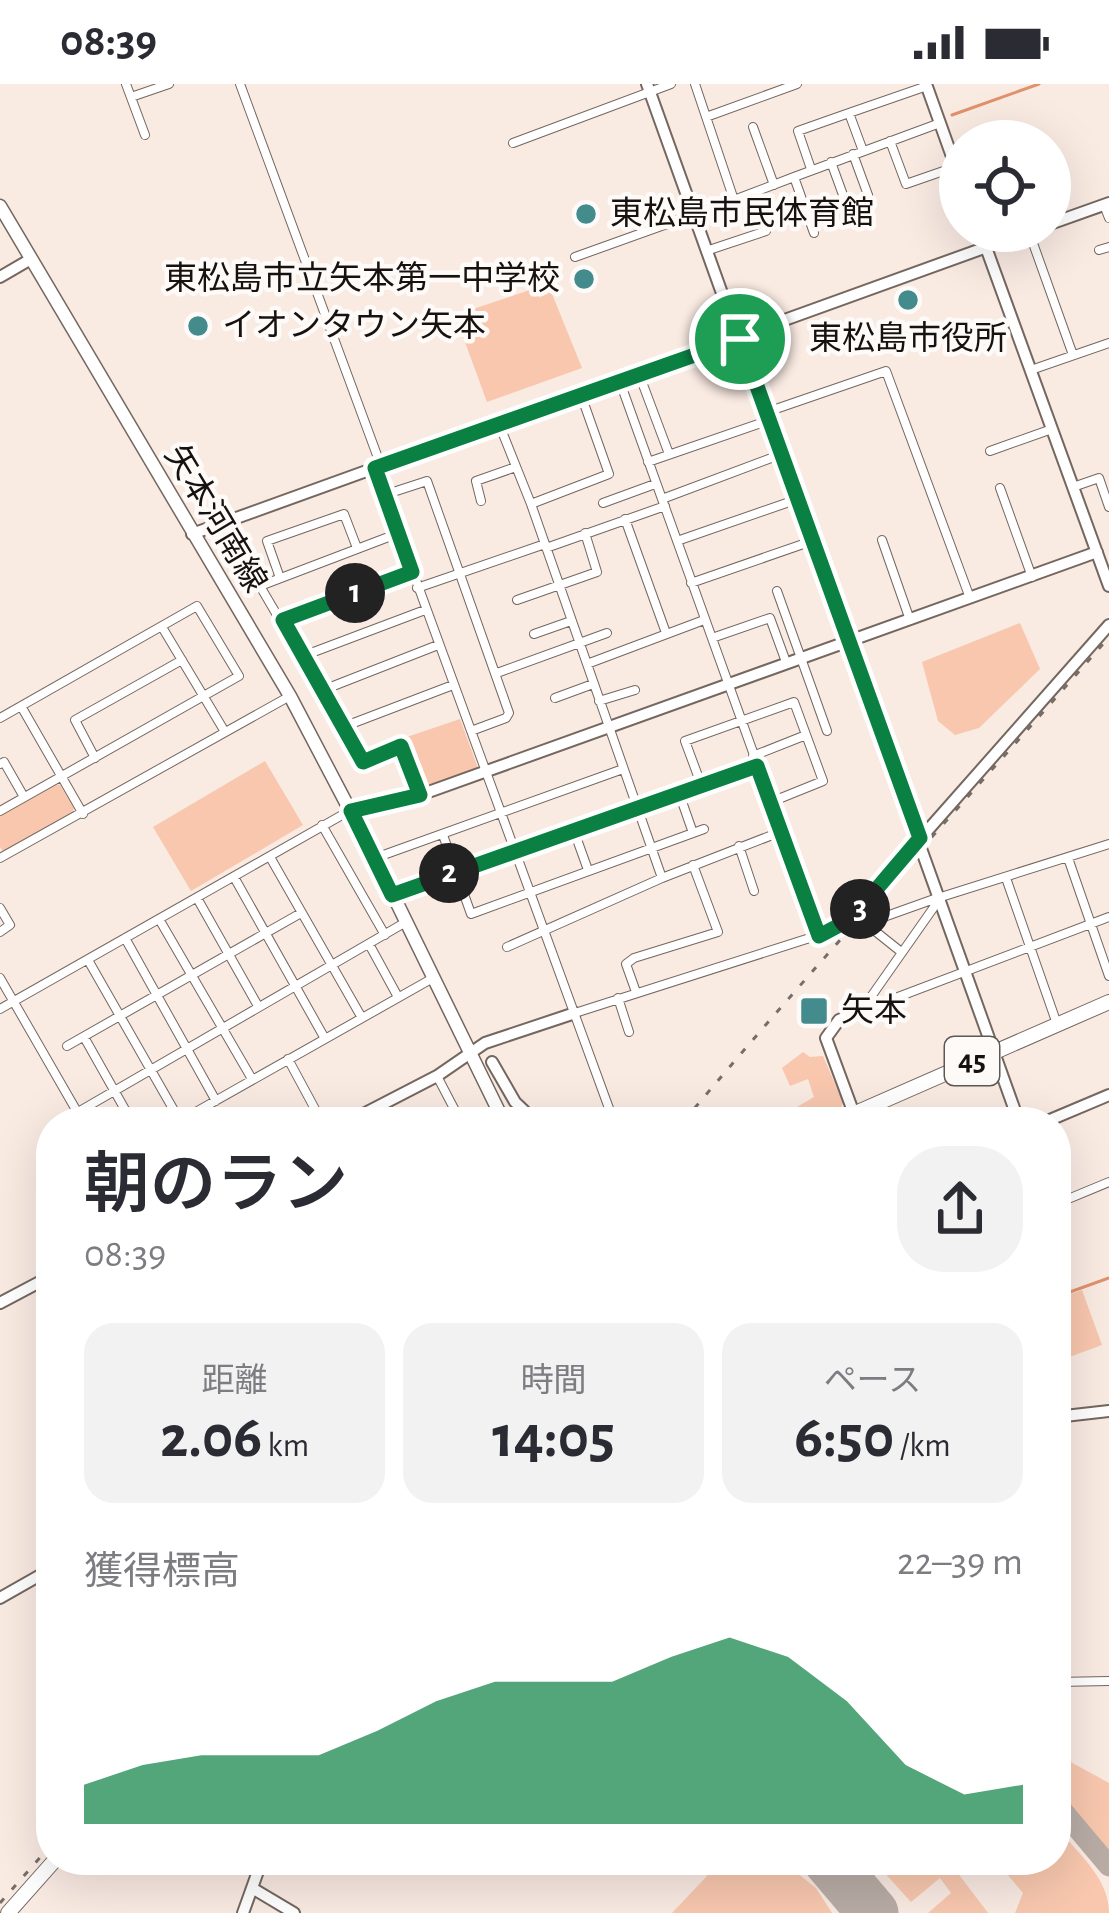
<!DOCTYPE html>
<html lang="ja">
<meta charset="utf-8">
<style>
body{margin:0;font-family:"Alegreya Sans","Noto Sans JP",sans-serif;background:#f2f2f3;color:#2b2b33;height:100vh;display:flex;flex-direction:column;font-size:45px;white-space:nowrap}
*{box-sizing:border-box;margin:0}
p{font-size:39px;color:#7c7c81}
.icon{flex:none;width:66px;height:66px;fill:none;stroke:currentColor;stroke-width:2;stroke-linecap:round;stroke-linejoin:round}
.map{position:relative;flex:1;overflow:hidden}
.details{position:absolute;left:36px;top:1023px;width:1035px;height:768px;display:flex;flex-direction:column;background:#fff;border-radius:48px;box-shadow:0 12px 48px #0002}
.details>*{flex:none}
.tools{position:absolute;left:939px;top:36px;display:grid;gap:24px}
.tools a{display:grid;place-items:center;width:132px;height:132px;border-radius:50%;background:#fff;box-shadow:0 12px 48px #0002;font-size:60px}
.pin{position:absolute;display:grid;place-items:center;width:102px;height:102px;color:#fff;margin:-51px;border:6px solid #fff;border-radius:50%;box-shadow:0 3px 12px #0007}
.km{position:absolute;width:60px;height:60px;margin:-30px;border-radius:50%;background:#222;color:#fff;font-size:33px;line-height:60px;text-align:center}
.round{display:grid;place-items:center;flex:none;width:126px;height:126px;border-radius:48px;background:#f2f2f3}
.headline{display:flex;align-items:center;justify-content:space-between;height:204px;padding:0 48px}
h1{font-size:66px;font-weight:600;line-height:90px}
.stats{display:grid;grid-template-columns:repeat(3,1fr);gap:18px;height:204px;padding:12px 48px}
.stats div{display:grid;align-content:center;border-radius:30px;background:#f2f2f3;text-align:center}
.stats b{font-size:60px;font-weight:600}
.stats small{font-size:33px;font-weight:400}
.stats p{font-size:33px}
.chart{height:336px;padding:24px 48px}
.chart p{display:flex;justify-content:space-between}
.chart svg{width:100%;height:216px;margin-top:12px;fill:#0b8043;opacity:.7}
.status{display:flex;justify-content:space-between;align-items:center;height:84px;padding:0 60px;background:#fff;direction:ltr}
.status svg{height:33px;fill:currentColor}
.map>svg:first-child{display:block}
</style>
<div class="status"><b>08:39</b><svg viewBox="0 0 49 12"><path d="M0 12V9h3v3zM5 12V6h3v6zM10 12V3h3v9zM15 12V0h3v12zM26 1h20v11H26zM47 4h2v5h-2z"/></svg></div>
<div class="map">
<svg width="1109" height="1829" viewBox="0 0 1109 1829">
<rect width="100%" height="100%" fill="#f9eae2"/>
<path fill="#f8c7ae" d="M548,200L582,284L487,318L455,231Z
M1020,539L1040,585L979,644L955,651L938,637L922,578Z
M460,635L478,684L422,704L404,654Z
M265,677L303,741L191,807L153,743Z
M54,700L60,701L74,724L72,730L4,769L0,763V731Z
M803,968L810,973L823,972L843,1018L841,1024L811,1038H796L790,1027L814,1013L808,995L790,1002L782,984Z
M1082,1206L1102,1261L1056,1278V1215Z
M1056,1670L1109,1699V1767L1056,1709Z
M1056,1743C1078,1769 1109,1794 1109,1829H1015L1023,1809L995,1776H1056Z
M722,1776H796L797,1789L816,1804L832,1829H672Z
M880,1776H948L988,1829H928L951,1809L940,1794L911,1818L882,1786Z"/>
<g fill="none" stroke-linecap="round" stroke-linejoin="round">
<path stroke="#df926b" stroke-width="3" d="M952,31L1039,0
M1056,1213L1109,1194"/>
<path stroke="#b8aca5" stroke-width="21" d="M1056,1719L1109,1782
M857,1776L868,1823"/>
<path stroke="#b8aca5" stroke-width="51" d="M828,1776L873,1829"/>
<defs>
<path id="street" d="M126,0L145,51
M240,0L381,382
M695,0L734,116L794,93
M131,13L169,0
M849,29L927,2
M706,33L797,0
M753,43L774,101
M890,57L906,100L955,83
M513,59L671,0
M853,70L868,111
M831,78L847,122
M811,85L798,47L849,29L863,67
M1104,121L1109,134
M1029,148L1073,271
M814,149L794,93L940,39
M1099,166L1109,163
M706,167L766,147L754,109
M575,173L734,116
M1031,286L1109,259
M639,290L669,370
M620,298L819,852
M767,328L886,287L970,514
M499,340L531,420L662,794
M990,367L1052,345
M648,378L770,336
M375,384L614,1038
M1073,403L1099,394L1109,423
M1000,404L1032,493
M384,411L427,397L509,629L506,634L471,647
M662,415L782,370
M481,417L476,397L516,383
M603,419L655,400
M531,420L609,390L581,311
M625,435L666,549
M399,449L260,502L363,678L401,662L420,711
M882,456L910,536
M677,457L798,415
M546,464L665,422
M280,494L267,457L344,430L357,464
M691,499L812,457
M417,504L545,460
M777,507L827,647
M517,516L597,488L585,449
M283,536L412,488
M162,543L225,648
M534,550L571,537
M712,554L770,534L786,578
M303,572L425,526
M587,580L704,536
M497,589L607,549
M323,606L438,561
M555,614L593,600
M599,617L635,606
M21,622L83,730
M0,634L197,522L239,592L0,727
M343,643L453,601
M753,672L806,651
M95,674L75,636L182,576
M0,680L4,678L24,713
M701,700L685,657L794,618L823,697L771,718
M679,709L693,749
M322,741L385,851
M574,747L588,786
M443,751L471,830L704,745
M739,762L754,807
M270,773L362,934
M0,774L290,612
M375,774L623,685
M1068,774L1109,892
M234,793L324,953
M1006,794L1057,940
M392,811L757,682
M197,814L258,922
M0,824L10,841L0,848
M159,835L252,995
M125,854L216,1017
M369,860L398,913
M507,863L662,794L780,748
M900,867L870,843L881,834L937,814
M88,876L180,1037
M0,894L83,1038
M636,908L626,880L634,874L718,848L693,781
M618,914L629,948
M0,925L351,726
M861,927L941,813L1109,760
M861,927L1109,833
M575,929L838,845L918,758
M84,953L132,1038
M67,962L301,829
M288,975L322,1038
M437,992L461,1038
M78,1028L406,838
M178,1038L433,894
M1056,1120L1109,1098
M1056,1598L1109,1597"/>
<path id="secondary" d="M647,0L1019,1038
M926,0L960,95
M1050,140L1109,119
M980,147L1109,502
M0,193L31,175
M192,450L1031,147
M351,726L420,711L1097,468
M920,755L1109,541
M492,978L515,1018L536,1038
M348,1038L437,992L485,959L575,929
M857,1038L826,954L839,936L861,927
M1045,1038L1109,1011
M0,1219L51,1192
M1056,1333L1109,1327
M0,1514L51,1485
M252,1804L294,1829
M243,1829L262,1776"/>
<path id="primary" d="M0,122L290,612L375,774L504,1038"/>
<path id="highway" d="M835,1038L1109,918
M8,1829L55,1776"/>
</defs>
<use href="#street" stroke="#746760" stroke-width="10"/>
<use href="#secondary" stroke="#746760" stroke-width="14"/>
<use href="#primary" stroke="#746760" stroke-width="15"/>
<use href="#highway" stroke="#746760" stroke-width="16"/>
<use href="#street" stroke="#fff" stroke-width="8"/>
<use href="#secondary" stroke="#fff" stroke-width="10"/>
<use href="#primary" stroke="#fff" stroke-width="12"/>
<use href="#highway" stroke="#fff" stroke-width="14"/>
<path stroke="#766d68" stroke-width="3" stroke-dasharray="6 12" stroke-linecap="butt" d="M683,1038C821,873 968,715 1109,553
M0,1819L51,1761"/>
</g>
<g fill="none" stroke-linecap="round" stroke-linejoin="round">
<defs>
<path id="route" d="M740,255L920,754L851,835L819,852L757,682L392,811L351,727L420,711L401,662L363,678L283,536L412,488L375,384Z"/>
</defs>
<use href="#route" stroke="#fff" stroke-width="24"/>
<use href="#route" stroke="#0b8043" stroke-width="15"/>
</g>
<g fill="#438b8d" stroke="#fdfaf8" stroke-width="4.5">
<circle cx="586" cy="130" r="12"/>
<circle cx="584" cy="195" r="12"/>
<circle cx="908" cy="216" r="12"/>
<circle cx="198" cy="242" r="12"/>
<rect x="799" y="912" width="30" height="30" rx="6"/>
</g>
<g text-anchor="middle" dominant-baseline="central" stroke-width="9" stroke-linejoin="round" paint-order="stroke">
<rect fill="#fdfaf8" stroke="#5c5855" stroke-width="3" x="945" y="953" width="54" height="48" rx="9"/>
<g font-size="30" font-weight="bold" fill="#17120f">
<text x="972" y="977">45</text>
</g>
<g font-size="33" fill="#17120f" stroke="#fdfaf8" text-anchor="start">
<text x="610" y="130">東松島市民体育館</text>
<text x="560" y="195" text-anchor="end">東松島市立矢本第一中学校</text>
<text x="222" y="242">イオンタウン矢本</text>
<text x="908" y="255" text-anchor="middle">東松島市役所</text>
<text x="841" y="927">矢本</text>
</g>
<g font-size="33" fill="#17120f" stroke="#fdfaf8">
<text transform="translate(215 435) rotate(59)">矢本河南線</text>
</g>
</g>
</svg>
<div class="tools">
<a><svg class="icon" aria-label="locate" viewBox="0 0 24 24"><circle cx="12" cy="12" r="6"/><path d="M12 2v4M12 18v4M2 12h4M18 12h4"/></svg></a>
</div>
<div class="pin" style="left:740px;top:255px;background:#1e9e55"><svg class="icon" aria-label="arrive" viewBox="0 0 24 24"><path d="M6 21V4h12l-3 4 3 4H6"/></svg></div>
<b class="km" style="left:355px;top:509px">1</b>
<b class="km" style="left:449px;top:789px">2</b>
<b class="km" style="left:860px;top:825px">3</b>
<section class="details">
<div class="headline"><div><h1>朝のラン</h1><p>08:39</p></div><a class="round"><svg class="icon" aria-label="share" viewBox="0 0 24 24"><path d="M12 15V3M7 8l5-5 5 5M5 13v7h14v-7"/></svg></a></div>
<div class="stats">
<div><p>距離</p><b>2.06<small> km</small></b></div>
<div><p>時間</p><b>14:05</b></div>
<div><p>ペース</p><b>6:50<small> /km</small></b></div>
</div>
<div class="chart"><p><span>獲得標高</span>22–39 m</p>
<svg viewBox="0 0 160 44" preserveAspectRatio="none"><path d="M0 44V36L10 32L20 30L30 30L40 30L50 25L60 19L70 15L80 15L90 15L100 10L110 6L120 10L130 19L140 32L150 38L160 36V44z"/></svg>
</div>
</section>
</div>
